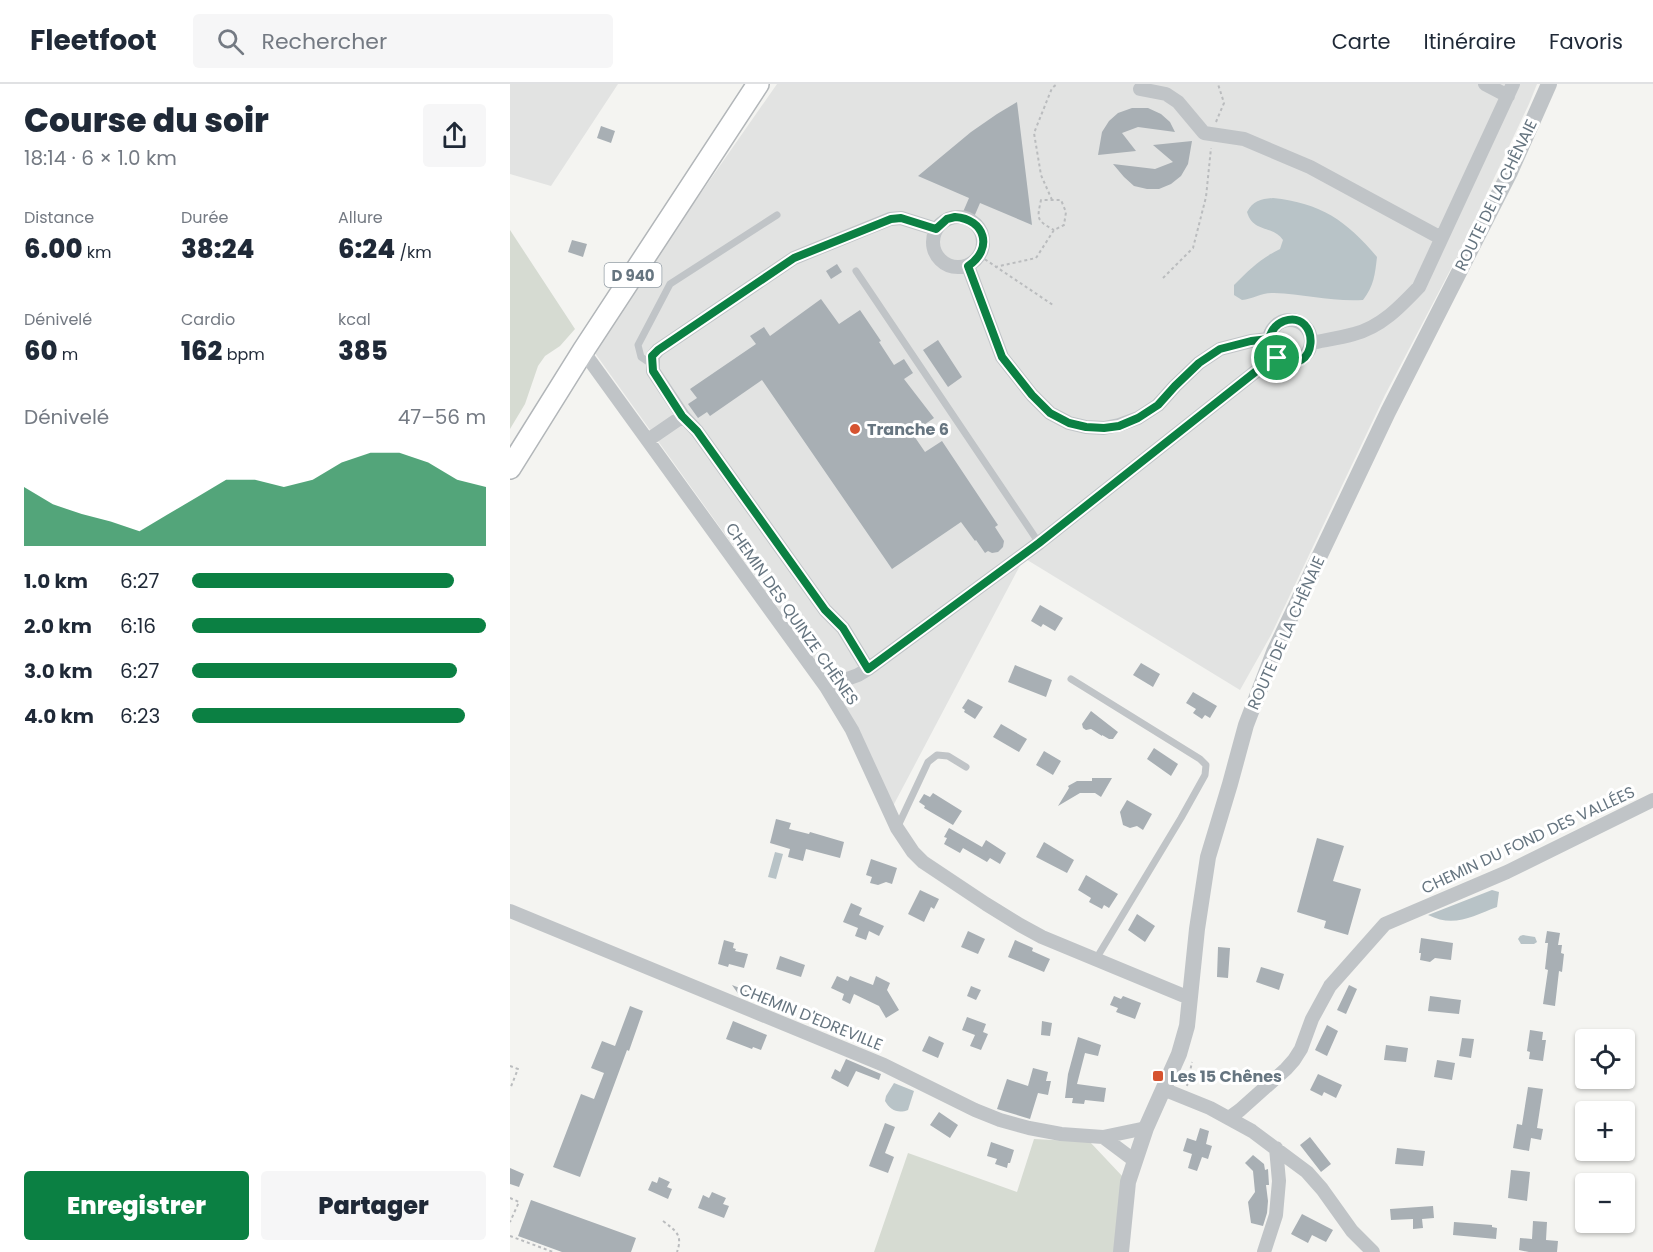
<!DOCTYPE html>
<html lang="fr">
<meta charset="utf-8">
<style>
body{margin:0;font-family:Poppins,sans-serif;background:#f6f6f7;color:#1f2937;height:100vh;display:flex;flex-direction:column;font-size:22px;white-space:nowrap}
*{box-sizing:border-box;margin:0}
p{font-size:20px;color:#747a83}
.icon{flex:none;width:33px;height:33px;fill:none;stroke:currentColor;stroke-width:2;stroke-linecap:round;stroke-linejoin:round}
.map{position:relative;flex:1;overflow:hidden}
.side{display:flex;flex-direction:column;background:#fff;width:510px}
.side>*{flex:none}
.buttons{position:absolute;left:1065px;top:945px;display:grid;gap:12px}
.buttons a{display:grid;place-items:center;width:60px;height:60px;border-radius:6px;background:#fff;box-shadow:0 2px 4px #0004;font-size:30px}
.pin{position:absolute;display:grid;place-items:center;width:51px;height:51px;color:#fff;margin:-26px;border:3px solid #fff;border-radius:50%;box-shadow:0 2px 6px #0007}
.round{display:grid;place-items:center;flex:none;width:63px;height:63px;border-radius:6px;background:#f6f6f7}
.overview{display:flex;align-items:center;justify-content:space-between;height:102px;padding:0 24px}
h1{font-size:33px;font-weight:800;line-height:45px}
.stats{display:grid;grid-template-columns:repeat(3,1fr);gap:9px;height:102px;padding:6px 24px}
.stats div{display:grid;align-content:center}
.stats b{font-size:26px;font-weight:800}
.stats small{font-size:16px;font-weight:400}
.stats p{font-size:16px}
.chart{height:168px;padding:12px 24px}
.chart p{display:flex;justify-content:space-between}
.chart svg{width:100%;height:108px;margin-top:6px;fill:#0b8043;opacity:.7}
.primary-button{display:flex;gap:12px;margin-top:auto;padding:12px 24px}
.primary-button a{flex:1;height:69px;border-radius:6px;background:#0b8043;color:#fff;font-size:24px;font-weight:800;line-height:69px;text-align:center}
.primary-button a+a{background:#f6f6f7;color:#1f2937}
ul{padding:0 24px;list-style:none;font-size:20px}
li{display:grid;grid-template-columns:96px 72px 1fr;align-items:center;height:45px}
li i{height:15px;border-radius:8px;background:#0b8043}
header{display:flex;align-items:center;gap:36px;box-sizing:border-box;height:84px;padding:0 30px;background:#fff;border-bottom:2px solid #e0e1e3}
header strong{font-size:28px}
nav{display:flex;gap:33px;margin-inline-start:auto;font-size:21px}
.search{width:420px;height:54px;background:#f6f6f7;display:flex;align-items:center;gap:15px;box-sizing:border-box;padding:0 21px;border-radius:6px;color:#747a83;font-size:22px}
main{display:flex;flex:1;min-height:0}
.map>svg:first-child{display:block}
</style>
<header>
<strong>Fleetfoot</strong>
<div class="search"><svg class="icon" aria-label="search" viewBox="0 0 24 24"><circle cx="10" cy="10" r="6"/><path d="M15 15l6 6"/></svg>Rechercher</div>
<nav><a>Carte</a><a>Itinéraire</a><a>Favoris</a></nav>
</header>
<main>
<section class="side">
<div class="overview"><div><h1>Course du soir</h1><p>18:14 · 6 × 1.0 km</p></div><a class="round"><svg class="icon" aria-label="share" viewBox="0 0 24 24"><path d="M12 15V3M7 8l5-5 5 5M5 13v7h14v-7"/></svg></a></div>
<div class="stats">
<div><p>Distance</p><b>6.00<small> km</small></b></div>
<div><p>Durée</p><b>38:24</b></div>
<div><p>Allure</p><b>6:24<small> /km</small></b></div>
</div>
<div class="stats">
<div><p>Dénivelé</p><b>60<small> m</small></b></div>
<div><p>Cardio</p><b>162<small> bpm</small></b></div>
<div><p>kcal</p><b>385</b></div>
</div>
<div class="chart"><p><span>Dénivelé</span>47–56 m</p>
<svg viewBox="0 0 160 44" preserveAspectRatio="none"><path d="M0 44V20L10 27L20 31L30 34L40 38L50 31L60 24L70 17L80 17L90 20L100 17L110 10L120 6L130 6L140 10L150 17L160 20V44z"/></svg>
</div>
<ul>
<li><b>1.0 km</b>6:27<i style="width:89%"></i></li>
<li><b>2.0 km</b>6:16<i style="width:100%"></i></li>
<li><b>3.0 km</b>6:27<i style="width:90%"></i></li>
<li><b>4.0 km</b>6:23<i style="width:93%"></i></li>
</ul>
<div class="primary-button"><a>Enregistrer</a><a>Partager</a></div>
</section>
<div class="map">
<svg width="1143" height="1168" viewBox="0 0 1143 1168">
<rect width="100%" height="100%" fill="#f4f4f1"/>
<path fill="#e2e3e2" d="M0,0H108L41,102L0,90Z
M267,0H1027L1019,20L946,175L875,311L761,551L730,606L514,474L383,722L295,562L82,265Z"/>
<path fill="#d6dbd2" d="M0,146L65,245L50,262L35,272L28,282L15,320L0,345Z
M524,1055L580,1058L613,1093L605,1168H364L398,1069L507,1108Z"/>
<path fill="#b8c3c7" d="M763,114C811,119 837,137 867,173C865,190 864,202 853,216C823,218 794,210 764,209C752,208 743,215 732,216L724,211V201C740,185 750,175 770,165L773,156C763,141 743,149 737,128C743,117 751,115 763,114Z
M265,768L273,770L266,795L258,793Z
M982,806L989,808L987,823C963,832 944,844 918,831Z
M1013,851L1025,853L1027,858L1024,860H1011L1008,855L1010,852Z
M384,999L404,1007L398,1026C388,1030 380,1026 375,1017L376,1012Z"/>
<path fill="#a8afb4" d="M507,18L522,141L470,119L464,133L453,128L459,114L408,92L461,48L487,30Z
M622,24H638L651,30L660,38L665,48L628,43L612,49L626,67L588,71L592,48L599,37L608,29Z
M91,42L105,47L101,59L87,54Z
M682,57L678,80L671,92L661,100L649,105H637L624,102L614,93L603,80L645,85L663,78L643,61Z
M62,156L77,160L73,173L58,168Z
M327,180L332,188L321,195L316,187Z
M311,215L329,240L350,226L371,257L369,258L384,281L394,275L403,289L394,295L424,334L402,349L415,368L432,357L488,441L485,443L494,457L493,463L488,468L482,469L478,467L475,469L466,456L465,457L451,438L382,485L252,296L200,332L197,328L188,334L178,320L187,314L180,305L246,260L240,252L254,243L260,252Z
M428,256L452,293L438,303L413,266Z
M530,521L553,534L545,547L533,540L531,543L521,537Z
M631,579L650,590L643,603L623,591Z
M505,581L542,596L536,613L498,598Z
M683,608L707,622L700,634L695,631L692,635L683,629L686,625L676,619Z
M458,615L473,623L465,635L454,628L455,626L452,624Z
M581,627L608,648L603,655H599L592,651V652L581,645L576,646L573,644L572,640Z
M491,640L517,655L509,668L483,653Z
M644,664L668,680L661,692L637,675Z
M534,667L551,677L543,691L526,681Z
M582,694H602L591,713L585,709H570L548,722L559,704L558,702L567,697H582Z
M423,709L452,727L443,741L414,724L415,722L409,718L414,710L420,713Z
M617,716L642,730L633,746L627,742L620,744L613,741L610,728Z
M266,735L281,739L279,745L299,750L300,748L334,758L330,774L296,765L293,777L278,773L280,765L260,759Z
M439,744L472,763L476,756L496,769L490,780L480,774L477,778L453,764L450,769L434,760L437,754L434,753Z
M807,754L834,762L823,797L851,805L838,851L814,844L816,837L787,828Z
M534,758L564,776L557,789L526,773Z
M361,775L387,784L382,800L376,798L368,801L360,799L362,793L356,791Z
M576,791L608,810L599,824L594,821L592,825L579,818L581,814L568,806Z
M410,806L429,815L424,825L421,823L414,838L398,830Z
M341,819L352,824L349,831L374,842L369,852L359,847L356,856L345,852L348,844L333,838Z
M627,830L645,842L635,858L618,846Z
M458,847L475,855L468,870L451,863Z
M1037,847L1050,849L1048,861H1052L1051,869L1054,870L1052,888L1049,887L1045,922L1033,920L1038,886L1035,885L1038,859H1035Z
M911,854L943,859L941,876L925,874L920,878L910,876L911,869H909Z
M214,856L224,859L223,864L226,865L225,867L238,870L234,884L219,880L218,883L208,880Z
M505,856L523,864L522,867L540,875L534,888L498,873Z
M708,863L720,864L718,894L707,893Z
M270,872L295,881L291,893L266,885Z
M751,883L774,890L769,906L746,898Z
M327,892L338,897L340,892L363,901L366,892L380,899L377,906L389,926L376,934L369,922L344,910L340,920L332,916L334,910L321,904Z
M222,901L245,910L242,917L229,911Z
M839,901L847,905L836,930L827,926Z
M461,902L471,906L466,916L457,912Z
M604,912L611,915L613,912L631,919L625,935L606,928L608,924L600,921Z
M920,912L951,916L949,930L918,927Z
M120,922L133,927L119,967L117,966L70,1093L43,1083L71,1010L84,1015L94,989L81,984L92,957L105,962Z
M457,933L476,940L473,948L478,950L471,966L460,962L465,951L452,946Z
M223,937L257,951L251,966L243,963L242,965L216,955Z
M532,937L542,939L540,952L531,951Z
M817,941L828,947L817,972L805,966Z
M1020,946L1033,948L1032,956H1036L1033,977L1019,975L1020,968L1017,967Z
M419,952L434,959L428,974L412,967Z
M568,953L591,961L588,972L575,969L567,1000L596,1004L594,1018L575,1016L574,1020L562,1019L563,1014H555L558,990Z
M952,954L964,955L961,974L949,972Z
M876,961L898,964L896,978L874,976Z
M336,975L371,990L369,996L346,987L338,1003L321,994L325,985L330,988Z
M927,976L945,979L942,996L924,993Z
M523,984L538,988L536,997H541L538,1011L528,1009L520,1035L487,1025L497,995L518,1002Z
M808,990L832,1001L826,1014L814,1008L812,1012L800,1006Z
M1018,1003L1033,1005L1027,1044L1033,1045L1031,1056L1021,1054L1019,1067L1003,1064L1007,1040L1012,1041Z
M429,1028L448,1041L440,1054L420,1041Z
M375,1039L385,1043L375,1069L384,1073L378,1089L359,1082Z
M690,1044L699,1047L696,1060L702,1062L698,1075L692,1073L687,1087L678,1084L682,1070L673,1067L677,1054L686,1057Z
M800,1053L821,1080L811,1088L790,1061Z
M481,1058L504,1066L500,1079H498L497,1084L485,1080L487,1075L477,1072Z
M887,1064L915,1067L913,1082L885,1080Z
M743,1071L754,1080L755,1086L758,1085L759,1101H756L758,1117L757,1129L753,1142L741,1139L738,1118L745,1108L743,1087L735,1079Z
M0,1084L14,1090L9,1103L0,1100Z
M1001,1086L1020,1088L1017,1117L998,1114Z
M149,1093L160,1098L157,1103L162,1105L158,1115L138,1106L142,1097L147,1099Z
M202,1108L216,1114L213,1120L219,1122L214,1134L188,1124L193,1111L199,1114Z
M21,1116L126,1154L121,1168H52L8,1152Z
M923,1122L924,1134L912,1135L913,1144L903,1145V1135L881,1136L880,1125Z
M792,1130L823,1146L816,1158L802,1151L798,1159L781,1150Z
M1023,1137L1037,1138L1036,1156L1048,1157L1047,1168H1019L1009,1166L1010,1154L1022,1155Z
M944,1138L982,1141V1143L987,1144L986,1155L943,1151Z"/>
<g fill="none" stroke-linecap="round" stroke-linejoin="round">
<defs>
<path id="primary" d="M0,384L73,267L248,0"/>
</defs>
<use href="#primary" stroke="#b2b6b9" stroke-width="24"/>
<path stroke="#babcbe" stroke-width="2" stroke-dasharray="3 3" stroke-linecap="butt" d="M706,38L714,19L708,0
M542,116L531,91L524,49L542,4L547,0
M470,172L543,221
M485,183L526,174L544,146L554,141L556,128L551,116H531C527,135 526,136 544,146
M653,194L683,164L696,113L701,64
M0,982L8,985L0,1005
M677,1002L682,978
M0,1114L9,1118L0,1138
M153,1137C166,1147 173,1151 167,1168
M0,1152L43,1168"/>
<path stroke="#c0c4c7" stroke-width="7" d="M346,187L529,459
M143,281L131,273L128,261L160,200L267,131
M561,595L690,675L696,681L695,691L671,734L586,875
M388,742L418,678L427,671L438,672L456,683"/>
<path stroke="#c0c4c7" stroke-width="14" d="M975,0L998,12
M630,5L656,10L668,18L694,49L734,55L800,83L931,154
M423 158a25 25 0 1 1 50 0a25 25 0 1 1-50 0Z
M458,182L492,273L522,311L540,329L559,339L576,343L594,344L609,341L628,334L648,321L665,302L689,279L710,265L741,257L759,255
M759 257a21 21 0 1 1 42 0a21 21 0 1 1-42 0Z
M801,259C815,256 830,254 844,250C871,243 890,223 909,203L1003,0
M73,267L316,603L342,646L387,744L403,768L413,778L476,820L510,841L532,853L672,911H680
M138,356L173,332
M358,585L333,544L315,526L187,347L173,332L143,287V272L148,266L284,174L380,135L391,134L426,145
M337,595L348,591L358,585L529,459L754,281L767,274
M0,827L374,981L465,1026L490,1036L519,1044L551,1050L593,1053L636,1044
M653,1005L700,1024L742,1047L797,1088L812,1105L842,1147L863,1168
M719,1034L730,1026L776,985L784,976L791,965L802,935L820,902L875,840L997,788L1143,716
M593,1053L625,1077
M754,1168L766,1131L769,1097L766,1064"/>
<path stroke="#c0c4c7" stroke-width="16" d="M611,1168L618,1098L636,1044L669,970L677,942L687,845L698,773L720,700L736,641L764,568L878,328L1000,88L1039,0"/>
<use href="#primary" stroke="#fff" stroke-width="21"/>
</g>
<g fill="none" stroke-linecap="round" stroke-linejoin="round">
<defs>
<path id="route" d="M445,133C475,135 484,165 458,182L492,273L522,311L540,329L559,339L576,343L594,344L609,342L628,334L648,321L665,302L689,279L710,265L741,257L759,255C761,247 766,240 774,237C811,225 810,296 767,274L754,281L529,459L358,585L333,544L315,526L187,347L172,332L143,287L142,272L148,266L284,174L381,135L391,134L426,145L437,135Z"/>
</defs>
<use href="#route" stroke="#fff" stroke-width="12"/>
<use href="#route" stroke="#0b8043" stroke-width="8"/>
</g>
<g fill="#d65330" stroke="#fff" stroke-width="2">
<circle cx="345" cy="345" r="6"/>
<rect x="642" y="986" width="12" height="12" rx="3"/>
</g>
<g text-anchor="middle" dominant-baseline="central" stroke-width="6" stroke-linejoin="round" paint-order="stroke">
<rect fill="#fff" stroke="#949ea6" stroke-width="1.5" x="94.5" y="179" width="57" height="24" rx="4.5"/>
<g font-size="15" font-weight="bold" fill="#667580">
<text x="123" y="191">D 940</text>
</g>
<g font-size="16" fill="#667580" stroke="#fff">
<text transform="translate(986 111) rotate(-64)">ROUTE DE LA CHÊNAIE</text>
<text transform="translate(282 530) rotate(55)">CHEMIN DES QUINZE CHÊNES</text>
<text transform="translate(776 549) rotate(-66)">ROUTE DE LA CHÊNAIE</text>
<text transform="translate(1018 756) rotate(-25)">CHEMIN DU FOND DES VALLÉES</text>
<text transform="translate(301 933) rotate(22)">CHEMIN D'EDREVILLE</text>
</g>
<g font-size="16" font-weight="bold" fill="#667580" stroke="#fff" text-anchor="start">
<text x="357" y="345">Tranche 6</text>
<text x="660" y="992">Les 15 Chênes</text>
</g>
</g>
</svg>
<div class="buttons">
<a><svg class="icon" aria-label="locate" viewBox="0 0 24 24"><circle cx="12" cy="12" r="6"/><path d="M12 2v4M12 18v4M2 12h4M18 12h4"/></svg></a>
<a>+</a>
<a>−</a>
</div>
<div class="pin" style="left:767px;top:274px;background:#1e9e55"><svg class="icon" aria-label="arrive" viewBox="0 0 24 24"><path d="M6 21V4h12l-3 4 3 4H6"/></svg></div>
</div>
</main>
